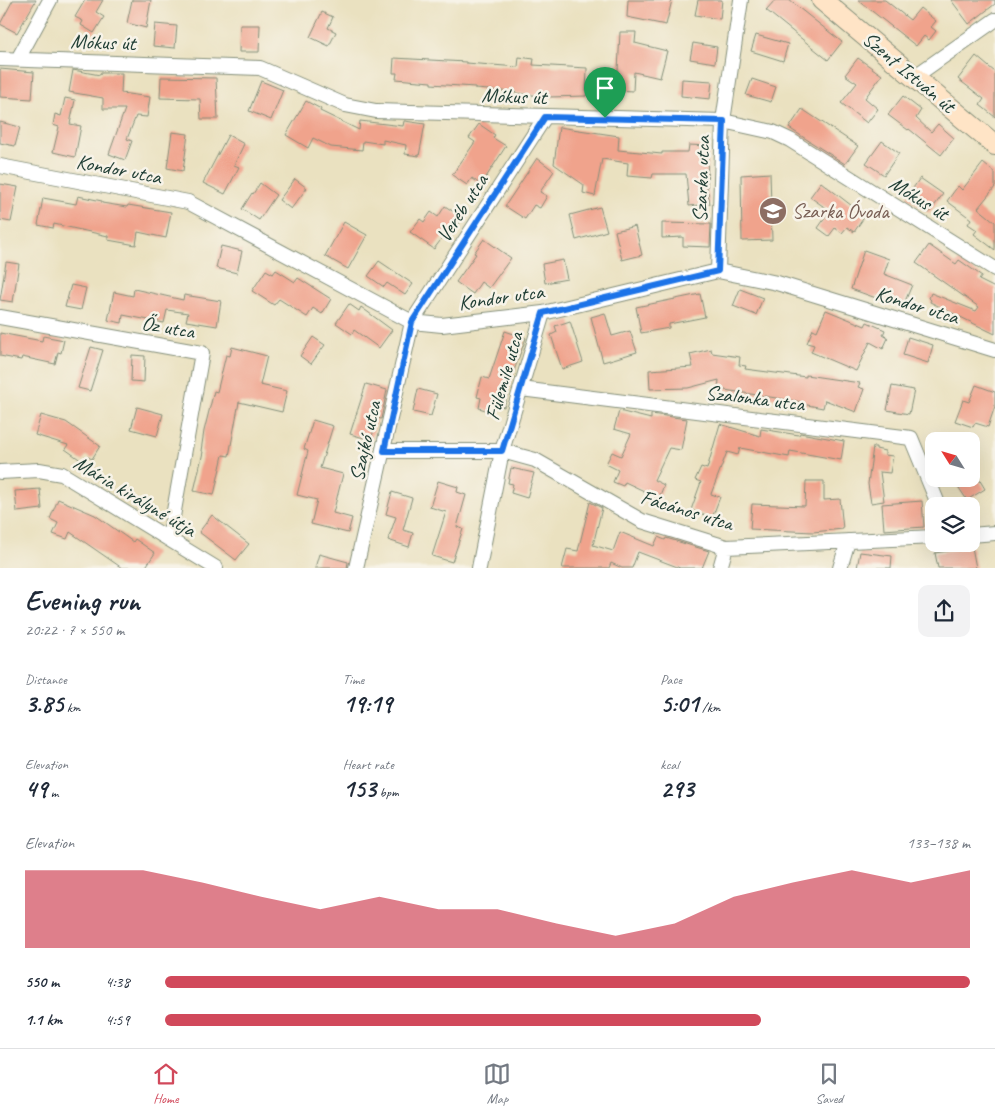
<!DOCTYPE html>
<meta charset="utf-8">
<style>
body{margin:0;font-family:Caveat,sans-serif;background:#f2f2f3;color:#1f2937;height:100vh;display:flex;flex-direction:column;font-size:19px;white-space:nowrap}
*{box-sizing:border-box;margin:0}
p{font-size:16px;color:#747a83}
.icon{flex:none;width:28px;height:28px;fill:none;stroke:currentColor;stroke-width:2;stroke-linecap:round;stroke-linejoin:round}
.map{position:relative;height:568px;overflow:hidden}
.panel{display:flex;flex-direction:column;background:#fff;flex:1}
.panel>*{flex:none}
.needle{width:32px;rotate:307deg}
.tools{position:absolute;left:925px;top:432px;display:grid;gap:10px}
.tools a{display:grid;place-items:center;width:55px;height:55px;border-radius:10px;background:#fff;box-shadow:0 5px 20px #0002;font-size:25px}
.pin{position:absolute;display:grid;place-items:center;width:42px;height:42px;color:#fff;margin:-51px -21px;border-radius:50% 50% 50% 0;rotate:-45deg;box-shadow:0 0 5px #0007}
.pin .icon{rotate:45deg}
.round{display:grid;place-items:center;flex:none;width:52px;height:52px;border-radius:10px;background:#f2f2f3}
.overview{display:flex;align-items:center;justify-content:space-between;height:85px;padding:0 25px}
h1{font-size:28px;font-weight:600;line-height:38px}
.stats{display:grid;grid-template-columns:repeat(3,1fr);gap:8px;height:85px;padding:5px 25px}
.stats div{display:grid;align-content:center}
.stats b{font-size:25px;font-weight:600}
.stats small{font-size:14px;font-weight:400}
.stats p{font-size:14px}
.chart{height:140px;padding:10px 25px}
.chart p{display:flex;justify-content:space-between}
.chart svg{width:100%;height:90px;margin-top:5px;fill:#d1495b;opacity:.7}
ul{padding:0 25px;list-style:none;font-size:16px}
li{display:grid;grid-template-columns:80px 60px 1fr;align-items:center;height:38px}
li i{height:12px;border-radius:6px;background:#d1495b}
.dock{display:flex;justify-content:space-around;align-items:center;height:70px;border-top:1px solid #e0e1e3;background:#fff;font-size:14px;color:#747a83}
.dock a{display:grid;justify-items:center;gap:2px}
.dock .on{color:#d1495b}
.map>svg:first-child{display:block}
</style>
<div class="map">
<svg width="995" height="568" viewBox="0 0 995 568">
<rect width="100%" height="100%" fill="#f7f3e8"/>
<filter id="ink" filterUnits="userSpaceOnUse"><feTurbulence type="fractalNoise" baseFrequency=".02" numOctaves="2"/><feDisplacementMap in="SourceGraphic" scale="10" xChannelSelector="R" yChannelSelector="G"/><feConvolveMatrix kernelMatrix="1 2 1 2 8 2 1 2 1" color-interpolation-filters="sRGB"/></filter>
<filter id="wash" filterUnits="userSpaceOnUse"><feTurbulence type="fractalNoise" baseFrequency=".0096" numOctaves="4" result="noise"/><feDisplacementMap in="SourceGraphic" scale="20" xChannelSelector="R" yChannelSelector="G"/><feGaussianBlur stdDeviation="1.12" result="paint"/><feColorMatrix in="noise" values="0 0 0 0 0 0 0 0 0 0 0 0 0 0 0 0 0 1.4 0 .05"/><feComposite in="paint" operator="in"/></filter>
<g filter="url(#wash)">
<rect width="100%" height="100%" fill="#eae1c0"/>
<g id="blocks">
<path fill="#f0a38c" d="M13,0H36L17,33L0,24Z
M85,0H103L96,12L104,17L94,33L81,25L83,21L75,17Z
M132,0H151L146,28L127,23Z
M628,0H672L666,25L627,17Z
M698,0H722L720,19L695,15Z
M775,0H789L842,42L828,60L766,10Z
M858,0H885L910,20L920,8L936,21L931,27L936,31L929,40L924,36L916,46Z
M951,0H995V4L969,24Z
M322,12L333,17L328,28L336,32L329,46L310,37Z
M155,24L177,26L175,48L153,46Z
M240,25H260L259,52H239Z
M620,32H636L635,43L667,51L660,78L634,72L633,91L617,90Z
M756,35L788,44L783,61L751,51Z
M693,43L717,47L715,63L690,59Z
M976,56L995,72V117L980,105L984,99L958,79Z
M519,57L534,59L533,65L587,68L586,96L549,97L515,93L516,92L475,89V87L431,84V82L396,79L397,73H393L394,58L466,62V63L518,67Z
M858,58L882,75L865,98L878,109L867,123L841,103L857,83L845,75Z
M0,69L34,72L32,99L0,97Z
M73,70L100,75L101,73H122L121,93L150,97L147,117L136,116L127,139L132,141L125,160L109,154L125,109H103V98L69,92Z
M161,77L216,78L218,119H201L200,99L160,98Z
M682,79L712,81L710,99L681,96Z
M752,79L776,87L771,102L746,95Z
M261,81L283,90L271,120L249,111Z
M903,96L921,110L916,118L931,132L938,124L954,138L941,155L909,129L908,130L888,115Z
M65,98L75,100L70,124L81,126L75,157L53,152L59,127L53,125L55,114L61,116Z
M306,101L321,109L320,111L359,130L360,121L403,126L404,121H405L425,124L419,156L405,154L406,145L383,140V144L363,141L362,150L331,147L313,138L308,148L286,135Z
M802,109L858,146L845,164L789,128Z
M0,122L20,127L15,146L0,143Z
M479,124L495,135L493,138L506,146L481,185L472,178L467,185L452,175L475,142L469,138Z
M559,127L619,136L618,150L662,154V152H688L689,145L708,146L707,192H708L710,204L689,206L686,174H653L652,178L627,176L628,163L602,159L595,196L583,193L584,185L554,164Z
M172,132L188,134L183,171L167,168Z
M228,135L244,144L234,165L239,167L225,194L203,183Z
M882,141L899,153L884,175L866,163Z
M537,158L554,171L540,192L547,196L540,208L534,205L525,219L505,206Z
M983,163L995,173V187L978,208L995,222V250L974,234L977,230L968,224L971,219L947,201L958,186L962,190Z
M770,173L772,240L742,241L741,175Z
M920,178L943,194L929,213L907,197Z
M295,179L307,188L291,209L279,200Z
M821,182L865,216L854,232L847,227L842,233L835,228L829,236L818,228L830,211L810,197Z
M260,183L276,195L259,220L242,209L252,193L253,194Z
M0,184L18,187L11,222L0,220Z
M78,196L102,201V203L127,207L128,205L171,212L166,238L138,232L136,245L108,240V236L54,224L53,228L38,225L43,198L76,204Z
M445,206L463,218L450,236L446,233L434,249L410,232L420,219L424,222L431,212L438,217Z
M600,207L607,231L576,240L570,215Z
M344,222L367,235L348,269L325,256Z
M662,223L711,224L710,247L683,246V237L662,238Z
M635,226L642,255L622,260L615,231Z
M484,239L511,258L489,288L481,282L473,294L456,282L476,254L474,253Z
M929,245L956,264L959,260L982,276L979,280L995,288V334L930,302L931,300L929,298L931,293L976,311L979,307L916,263Z
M221,246L242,251L237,273L216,268Z
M864,250L889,259L884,274L912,285L903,306L877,296L876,298L851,289Z
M563,260L567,279L545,283L542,264Z
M379,261L413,284L405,295L387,283L384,287L368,276Z
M6,262L19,264L13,302L0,300Z
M266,270L273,274L276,270L295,282L298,278L331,299L322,314L313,308L307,317L279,299L274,305L252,291Z
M71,285L86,288L81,310L65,307Z
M134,289L183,300L184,295L221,301L217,326L186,321L188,313L167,310L164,323L123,315L122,323L108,320L114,292L133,296Z
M740,289L763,298L756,315L733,306Z
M700,294L705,317L669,324V328L641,333L636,307Z
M349,304L359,311L361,307L392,330L379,348L354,330L352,334L336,323Z
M826,310L865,326L867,322L885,330L883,335L888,338L883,349L870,342L856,371L811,352L814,345L807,343L813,329L817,331Z
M605,313L612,336L630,331L637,352L603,362L591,317Z
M570,321L583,362L562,369L551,335L557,332L555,326Z
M505,331L526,338L515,368L504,407L494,404L492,412L479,408L481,398L477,397L482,377L489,379Z
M0,333L42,341L43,336L64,340L61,353L58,352L55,364L22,357L21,360L0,356Z
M313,337L325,345L311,364L300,356Z
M908,337L933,345L928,363L903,355Z
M91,347L103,350L90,391L78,388Z
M232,347L267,356L260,385L287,391L282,412L239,402L229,456L223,455L214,495L194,491L203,452L201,451L204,431L214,391L217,392L226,355L230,356Z
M711,349L712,353L740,357L739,365L746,366L745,369L806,377V375L860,383L858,387L864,389L856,412L825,400L823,408L802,404V402L718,389L719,380L688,388L650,389L649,370L693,367L690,354Z
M132,355L145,356L144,382L131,381Z
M366,384L387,390L381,419L377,418L371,440L350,434Z
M976,385L995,392V406L988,427L975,423L973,427L955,421L963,400L969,402Z
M892,386L914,390L909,414L887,410Z
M418,389L437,394L431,416L413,412Z
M137,407L163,414L157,436L131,429Z
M619,411L651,419V414L687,419L681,450L669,448L654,480L664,485L659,498L625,482L623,486L613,482L618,470L606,464L612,452L621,456L631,434L614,429Z
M41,415L66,422L100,446L92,459L86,456L82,461L65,449L68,445L35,435Z
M313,420L333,426L320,468L343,474L333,513L352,518L348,533L311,524L317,500L297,495L308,451L304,449Z
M720,424L760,436L761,429L799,435L800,433L844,441L841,460L790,451L789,457L740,448L738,455L727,452L711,494L720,497L712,518L691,510L701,482L695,480L701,467L707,469Z
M873,447H876V449L885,451V455L893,456L890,473L880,472L884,501L871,503L868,484Z
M511,468L534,473L527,498L511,493L513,484L508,483Z
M953,479H979L985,489L967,500Z
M438,481L458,487L457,492L466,495L457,527L463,529L452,562L432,556L446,512L430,507Z
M806,481H824V500L840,499L843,529L813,532L750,529L752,504L805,506Z
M40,489L42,509L17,512L15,491Z
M392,492L412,498L403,530L413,533L409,547L388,540L396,517L386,514Z
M58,499L95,515L133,542L135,539L155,553L145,568H122L70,532L67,539L53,534L58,523L50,519Z
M922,501L924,527L884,530L882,504Z
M590,502L602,508L593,545L613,551L620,532L654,546L658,537L665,540L666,538L709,551L702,568H680L638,552L632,568H622L611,563L609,568H562L567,549L578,551Z
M212,515L249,544L236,560L199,532Z
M972,547L976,568H938L935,553Z
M860,552L892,556L891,568H857Z
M319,554L348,562L347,568H315Z"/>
</g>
</g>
<g filter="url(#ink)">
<use href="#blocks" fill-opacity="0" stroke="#848f7a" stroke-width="1"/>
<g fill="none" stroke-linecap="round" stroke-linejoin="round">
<defs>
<path id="street" d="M0,59L260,68L345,105L376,111L723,121L773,132L790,140L995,269
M18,59L50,0
M914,77L995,20
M0,166L188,202L412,322L442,325L543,313L718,271L777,283L995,350
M718,271L723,121L741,0
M0,317L202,353L169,539
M521,389L911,438L939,506
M384,451H502L535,460L642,521L726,547L934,537
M0,472L39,470L62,474L216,568
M971,535L995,533
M356,568L412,322L545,117
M479,568L502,451L543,313
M720,568L726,547
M840,568L848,541"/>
<path id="secondary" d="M822,0L995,145"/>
</defs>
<use href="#street" stroke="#848f7a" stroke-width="16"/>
<use href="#secondary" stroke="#848f7a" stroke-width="22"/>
<use href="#street" stroke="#fff" stroke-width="14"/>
<use href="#secondary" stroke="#ffe4c6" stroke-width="20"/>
</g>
</g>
<g fill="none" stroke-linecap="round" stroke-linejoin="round" filter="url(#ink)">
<defs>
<path id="route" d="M545,117L724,121L718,271L543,313L502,451H384L412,322Z"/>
</defs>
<use href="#route" stroke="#fff" stroke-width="10"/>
<use href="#route" stroke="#1a73e8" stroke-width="6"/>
</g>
<defs>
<symbol id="school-disc" viewBox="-11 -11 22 22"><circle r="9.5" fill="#8d6e63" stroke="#f7f3e8"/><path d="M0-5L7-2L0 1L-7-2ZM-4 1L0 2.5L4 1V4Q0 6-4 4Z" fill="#fff"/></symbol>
</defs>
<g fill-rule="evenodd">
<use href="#school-disc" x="757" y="195" width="32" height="32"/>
</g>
<g text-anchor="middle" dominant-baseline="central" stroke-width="5" stroke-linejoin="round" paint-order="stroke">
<g font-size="21" fill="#1f3d34" stroke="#f7f3e8">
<text transform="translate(103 42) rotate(2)">Mókus út</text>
<text transform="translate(909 72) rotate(40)">Szent István út</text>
<text transform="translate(514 96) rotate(2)">Mókus út</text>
<text transform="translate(119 169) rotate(11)">Kondor utca</text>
<text transform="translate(701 179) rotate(-88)">Szarka utca</text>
<text transform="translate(919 198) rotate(32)">Mókus út</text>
<text transform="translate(462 208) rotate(-57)">Veréb utca</text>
<text transform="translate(501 297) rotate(-8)">Kondor utca</text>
<text transform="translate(917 305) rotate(17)">Kondor utca</text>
<text transform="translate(168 327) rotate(10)">Őz utca</text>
<text transform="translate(504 376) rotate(-74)">Fülemile utca</text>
<text transform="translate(755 398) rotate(7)">Szalonka utca</text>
<text transform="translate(365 441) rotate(-77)">Szajkó utca</text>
<text transform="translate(135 496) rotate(31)">Mária királyné útja</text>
<text transform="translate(687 510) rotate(17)">Fácános utca</text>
</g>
<g font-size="21" fill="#785e54" stroke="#f7f3e8" text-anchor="start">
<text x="792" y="211">Szarka Óvoda</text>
</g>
</g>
</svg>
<div class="tools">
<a><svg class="needle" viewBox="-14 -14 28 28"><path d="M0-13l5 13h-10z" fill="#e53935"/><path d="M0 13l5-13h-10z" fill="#747a83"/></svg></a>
<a><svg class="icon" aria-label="layers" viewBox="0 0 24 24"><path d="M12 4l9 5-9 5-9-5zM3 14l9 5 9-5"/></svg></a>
</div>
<div class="pin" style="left:605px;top:118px;background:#1e9e55"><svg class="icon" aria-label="arrive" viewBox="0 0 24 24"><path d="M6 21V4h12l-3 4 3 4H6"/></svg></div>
</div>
<section class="panel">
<div class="overview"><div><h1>Evening run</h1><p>20:22 · 7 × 550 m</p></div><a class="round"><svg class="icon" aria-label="share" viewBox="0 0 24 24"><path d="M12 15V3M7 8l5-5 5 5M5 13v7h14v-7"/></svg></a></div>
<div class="stats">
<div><p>Distance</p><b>3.85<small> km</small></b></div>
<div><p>Time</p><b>19:19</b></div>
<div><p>Pace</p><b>5:01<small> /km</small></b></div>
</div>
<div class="stats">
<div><p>Elevation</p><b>49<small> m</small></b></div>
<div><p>Heart rate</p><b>153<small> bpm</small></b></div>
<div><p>kcal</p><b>293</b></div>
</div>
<div class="chart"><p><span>Elevation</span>133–138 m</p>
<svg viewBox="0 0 160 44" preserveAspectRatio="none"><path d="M0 44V6L10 6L20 6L30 12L40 19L50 25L60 19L70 25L80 25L90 32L100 38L110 32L120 19L130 12L140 6L150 12L160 6V44z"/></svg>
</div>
<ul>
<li><b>550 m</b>4:38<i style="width:100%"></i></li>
<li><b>1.1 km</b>4:59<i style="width:74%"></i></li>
</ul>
</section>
<nav class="dock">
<a class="on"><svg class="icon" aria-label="home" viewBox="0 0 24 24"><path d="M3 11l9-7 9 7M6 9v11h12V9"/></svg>Home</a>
<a><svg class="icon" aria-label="map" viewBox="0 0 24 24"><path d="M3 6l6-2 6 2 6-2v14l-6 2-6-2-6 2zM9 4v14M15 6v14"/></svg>Map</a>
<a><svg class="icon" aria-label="saved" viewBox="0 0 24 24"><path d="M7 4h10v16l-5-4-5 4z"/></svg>Saved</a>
</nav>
